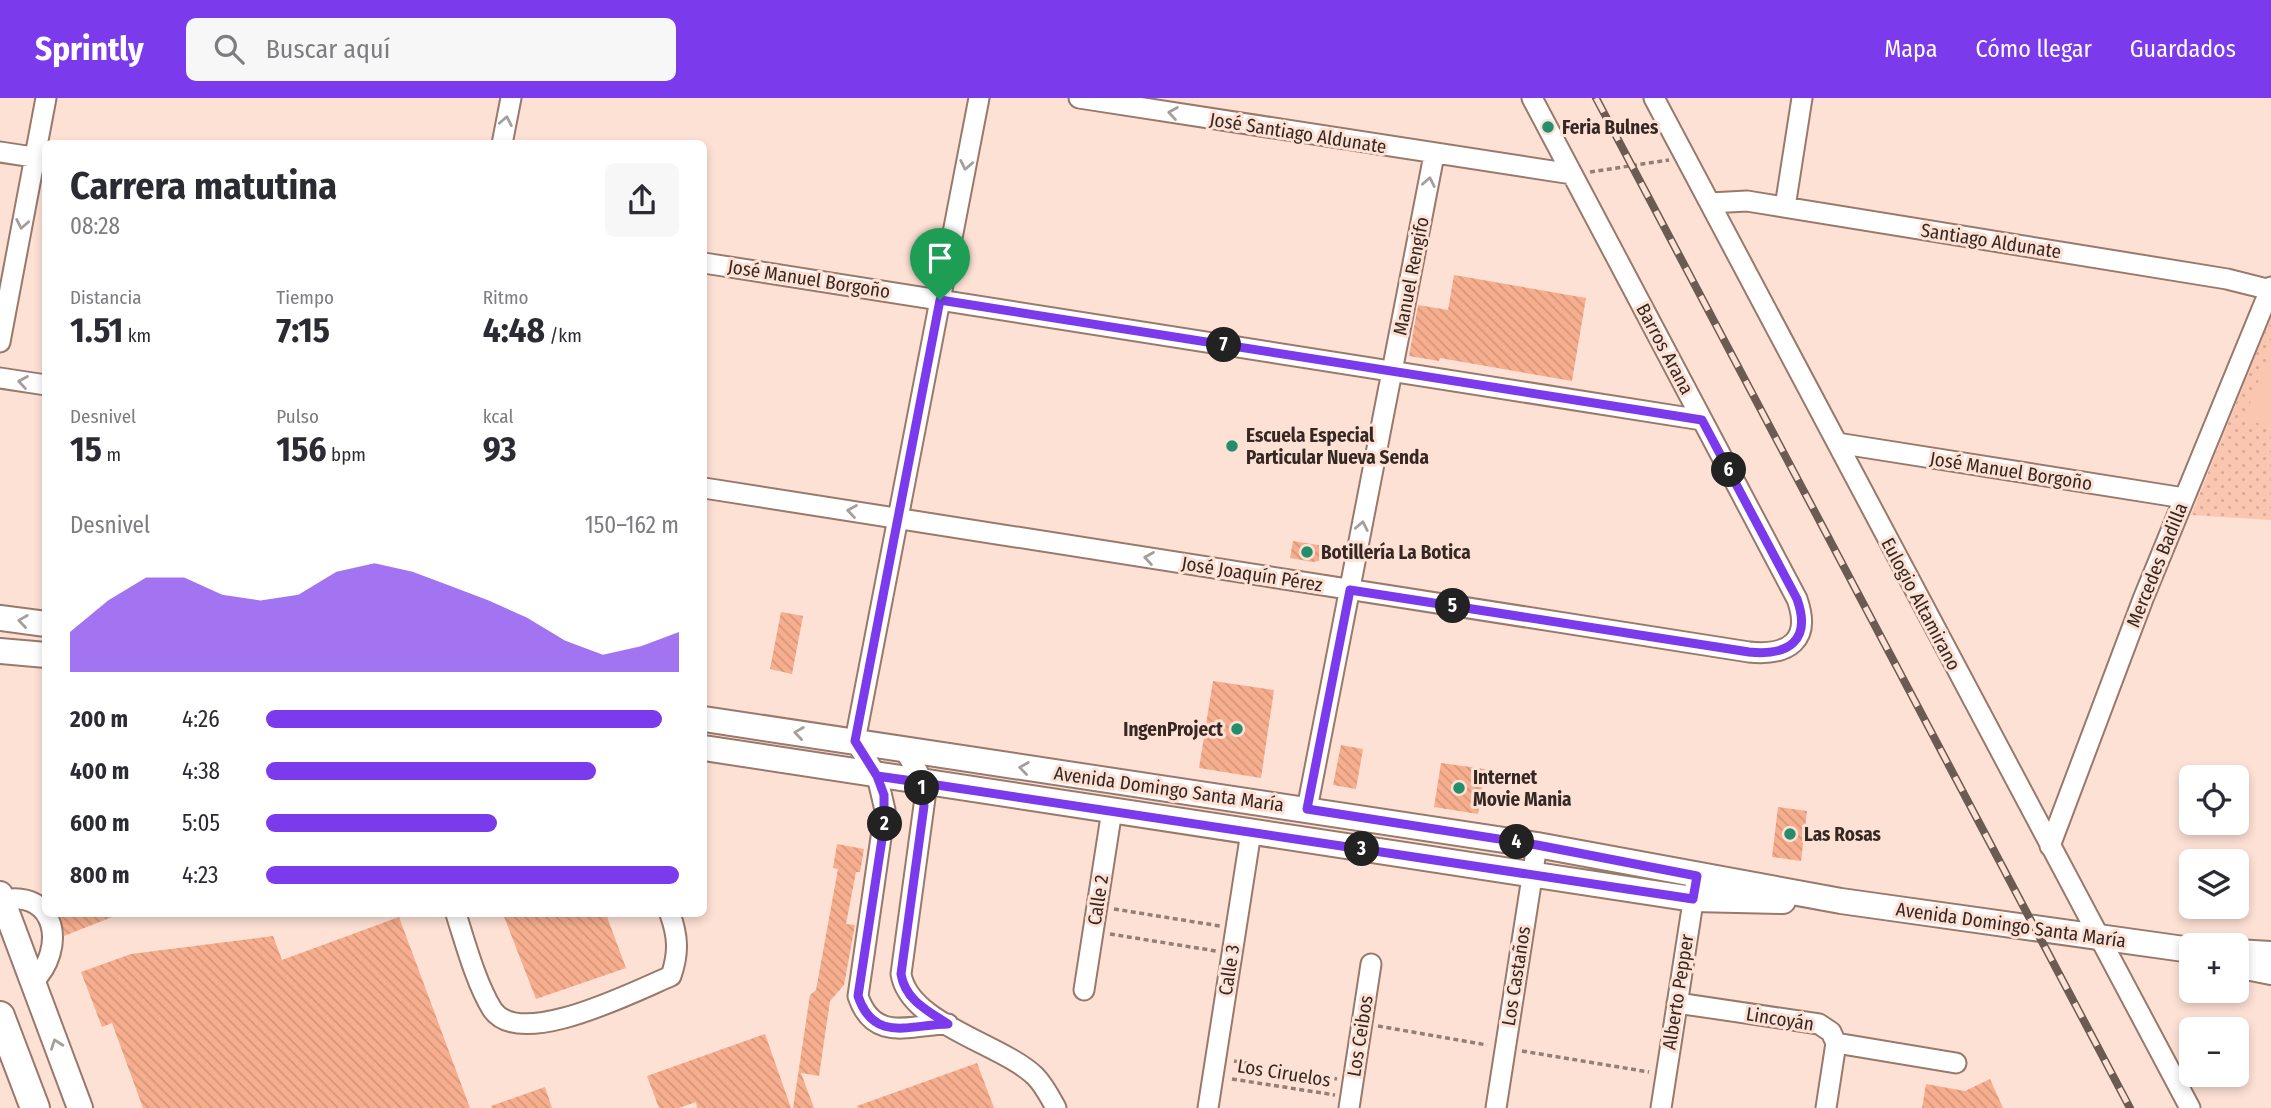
<!DOCTYPE html>
<html lang="es">
<meta charset="utf-8">
<style>
body{margin:0;font-family:"Fira Sans Condensed",sans-serif;background:#f7f7f7;color:#2b2b33;height:100vh;display:flex;flex-direction:column;font-size:26px;white-space:nowrap}
*{box-sizing:border-box;margin:0}
p{font-size:23px;color:#7c7c81}
.icon{flex:none;width:38px;height:38px;fill:none;stroke:currentColor;stroke-width:2;stroke-linecap:round;stroke-linejoin:round}
.map{position:relative;flex:1;overflow:hidden}
.sheet{position:absolute;left:42px;top:42px;width:665px;height:777px;display:flex;flex-direction:column;background:#fff;border-radius:10px;box-shadow:0 4px 10px #0003}
.sheet>*{flex:none}
.buttons{position:absolute;left:2179px;top:667px;display:grid;gap:14px}
.buttons a{display:grid;place-items:center;width:70px;height:70px;border-radius:10px;background:#fff;box-shadow:0 4px 10px #0003;font-size:35px}
.pin{position:absolute;display:grid;place-items:center;width:60px;height:60px;color:#fff;margin:-72px -30px;border-radius:50% 50% 50% 0;rotate:-45deg;box-shadow:0 0 7px #0007}
.pin .icon{rotate:45deg}
.km{position:absolute;width:35px;height:35px;margin:-18px;border-radius:50%;background:#222;color:#fff;font-size:19px;line-height:35px;text-align:center}
.round{display:grid;place-items:center;flex:none;width:74px;height:74px;border-radius:10px;background:#f7f7f7}
.headline{display:flex;align-items:center;justify-content:space-between;height:119px;padding:0 28px}
h1{font-size:38px;font-weight:700;line-height:52px}
.figures{display:grid;grid-template-columns:repeat(3,1fr);gap:10px;height:119px;padding:7px 28px}
.figures div{display:grid;align-content:center}
.figures b{font-size:35px;font-weight:700}
.figures small{font-size:19px;font-weight:400}
.figures p{font-size:19px}
.chart{height:196px;padding:14px 28px}
.chart p{display:flex;justify-content:space-between}
.chart svg{width:100%;height:126px;margin-top:7px;fill:#7c3aed;opacity:.7}
ul{padding:0 28px;list-style:none;font-size:23px}
li{display:grid;grid-template-columns:112px 84px 1fr;align-items:center;height:52px}
li i{height:18px;border-radius:9px;background:#7c3aed}
header{display:flex;align-items:center;gap:42px;box-sizing:border-box;height:98px;padding:0 35px;background:#7c3aed;color:#fff}
header strong{font-size:33px}
nav{display:flex;gap:38px;margin-inline-start:auto;font-size:24px}
.search{width:490px;height:63px;background:#f7f7f7;display:flex;align-items:center;gap:18px;box-sizing:border-box;padding:0 24px;border-radius:10px;color:#7c7c81;font-size:26px}
.map>svg:first-child{display:block}
</style>
<header>
<strong>Sprintly</strong>
<div class="search"><svg class="icon" aria-label="search" viewBox="0 0 24 24"><circle cx="10" cy="10" r="6"/><path d="M15 15l6 6"/></svg>Buscar aquí</div>
<nav><a>Mapa</a><a>Cómo llegar</a><a>Guardados</a></nav>
</header>
<div class="map">
<svg width="2271" height="1010" viewBox="0 0 2271 1010">
<defs>
<pattern id="grass-dots" width="8" height="8" patternUnits="userSpaceOnUse" patternTransform="scale(1.75)"><rect width="8" height="8" fill="#fac6af"/><path d="M2 2h.1M6 6h.1" fill="none" stroke="#d7aa96" stroke-width="1.8" stroke-linecap="round"/></pattern>
<pattern id="building-back-hatch" width="6" height="6" patternUnits="userSpaceOnUse" patternTransform="scale(1.75)"><rect width="6" height="6" fill="#f7ae8e"/><path d="M-1 5l2 2M0 0l6 6M5-1l2 2" fill="none" stroke="#d4967a"/></pattern>
</defs>
<rect width="100%" height="100%" fill="#fee1d5"/>
<path fill="url(#grass-dots)" d="M2271,219V422L2191,417Z"/>
<path fill="#fac6af" d="M2271,251V330L2244,320Z"/>
<path fill="url(#building-back-hatch)" d="M1454,177L1586,200L1572,283L1440,260L1439,263L1409,258L1418,207L1448,212Z
M1293,443L1324,448L1322,462L1313,464L1290,460Z
M781,514L803,518L792,576L770,571Z
M1213,583L1274,592L1261,680L1199,670Z
M1341,647L1363,651L1356,691L1333,687Z
M1441,665L1485,671L1478,716L1434,709Z
M1778,709L1807,713L1801,763L1772,759Z
M837,746L864,751L860,774H856L846,826L855,827L844,887L830,903L819,978L801,975L814,1010H793L810,897L816,892L838,771L833,770Z
M59,816H120L64,838Z
M503,816H606L626,870L536,901Z
M399,819L470,1010H143L112,925L102,929L81,874L131,856L273,838L282,862Z
M765,936L791,1010H697L696,1004L679,1010H659L647,978Z
M977,965L994,1010H858L857,1008Z
M1990,981L2003,1010H1922L1926,986L1965,993Z
M545,989L552,1010H492L491,1008Z"/>
<g fill="none" stroke-linecap="round" stroke-linejoin="round">
<defs>
<path id="minor" d="M1079,0L1572,76
M1654,0L2190,1010
M502,46L511,0
M0,54L46,61
M1710,105L1747,103L2227,181L2271,192
M1785,109L1802,0
M704,165L1702,322
M0,244L46,0
M0,280L46,287
M1837,345L2184,400
M704,390L1749,554C1788,558 1812,543 1797,501L1532,0
M904,652L918,674L925,700L901,876C909,926 1002,946 1035,978C1044,987 1050,999 1056,1010
M1307,711L1434,57
M2050,748L2143,501L2271,189
M2,802C58,791 66,852 33,884
M456,816C465,844 476,885 492,911C519,953 635,893 671,878C679,855 678,838 670,816
M1084,892L1112,712
M1677,905L1819,926L1831,934L1836,945
M948,926C912,926 874,946 858,898L885,712L877,678L855,643L979,0
M1836,945L1956,965
M1208,1010L1251,734
M1349,1010L1371,866
M1496,1010L1537,747
M1661,1010L1697,778
M1826,1010L1836,945"/>
<path id="major" d="M0,520L46,526
M0,553L46,557
M704,621L1537,747L1841,803L2191,852
M704,650L1693,801L1783,803
M0,796L80,1010
M2236,854L2271,856
M2236,867L2271,874"/>
<path id="highway" d="M0,918L35,1010"/>
</defs>
<use href="#minor" stroke="#98796b" stroke-width="23"/>
<use href="#major" stroke="#98796b" stroke-width="28"/>
<use href="#highway" stroke="#98796b" stroke-width="32"/>
<path stroke="#947f76" stroke-width="3.5" stroke-dasharray="5 3.5" stroke-linecap="butt" d="M1590,74L1669,62
M1114,811L1220,828
M1110,836L1216,853
M1378,928L1487,947
M1522,953L1649,974
M1234,963L1337,981
M1232,981L1335,997"/>
<use href="#minor" stroke="#fff" stroke-width="19"/>
<use href="#major" stroke="#fff" stroke-width="24"/>
<use href="#highway" stroke="#fff" stroke-width="28"/>
<defs>
<path id="rail" d="M1596,0L2130,1010"/>
</defs>
<use href="#rail" stroke="#6c5b53" stroke-width="8"/>
<use href="#rail" stroke="#fee1d5" stroke-width="5" stroke-dasharray="16" stroke-linecap="butt"/>
</g>
<defs><path id="oneway-chevron" d="M-2-3.5L2.5 0L-2 3.5" fill="none" stroke-width="1.6" stroke-linecap="round" stroke-linejoin="round" transform="scale(1.75)"/></defs>
<g stroke="#a49e9c">
<use href="#oneway-chevron" transform="translate(1173 15) rotate(-171)"/>
<use href="#oneway-chevron" transform="translate(506 23) rotate(-79)"/>
<use href="#oneway-chevron" transform="translate(966 67) rotate(101)"/>
<use href="#oneway-chevron" transform="translate(1429 84) rotate(-79)"/>
<use href="#oneway-chevron" transform="translate(22 126) rotate(101)"/>
<use href="#oneway-chevron" transform="translate(23 284) rotate(-171)"/>
<use href="#oneway-chevron" transform="translate(852 413) rotate(-171)"/>
<use href="#oneway-chevron" transform="translate(1362 428) rotate(-79)"/>
<use href="#oneway-chevron" transform="translate(1149 460) rotate(-171)"/>
<use href="#oneway-chevron" transform="translate(23 523) rotate(-172)"/>
<use href="#oneway-chevron" transform="translate(799 635) rotate(-172)"/>
<use href="#oneway-chevron" transform="translate(1024 670) rotate(-172)"/>
<use href="#oneway-chevron" transform="translate(56 946) rotate(-110)"/>
</g>
<g fill="none" stroke-linecap="round" stroke-linejoin="round">
<defs>
<path id="route" d="M940,202L855,643L877,678L920,684L924,708L901,876C905,902 928,913 948,926C912,926 874,946 858,898L884,728V697L877,678L1693,801L1697,778L1537,747L1307,711L1350,492L1749,554C1788,558 1812,543 1797,501L1702,322L940,202"/>
</defs>
<use href="#route" stroke="#fff" stroke-width="14"/>
<use href="#route" stroke="#7c3aed" stroke-width="9"/>
</g>
<g fill="#248e6c" stroke="#fee1d5" stroke-width="2.5">
<circle cx="1548" cy="29" r="7"/>
<circle cx="1232" cy="348" r="7"/>
<circle cx="1307" cy="454" r="7"/>
<circle cx="1237" cy="631" r="7"/>
<circle cx="1459" cy="690" r="7"/>
<circle cx="1790" cy="736" r="7"/>
</g>
<g text-anchor="middle" dominant-baseline="central" stroke-width="6" stroke-linejoin="round" paint-order="stroke">
<g font-size="19" font-weight="bold" fill="#352822" stroke="#fee1d5" text-anchor="start">
<text x="1562" y="29">Feria Bulnes</text>
<text x="1246" y="337">Escuela Especial<tspan x="1246" dy="22">Particular Nueva Senda</tspan></text>
<text x="1321" y="454">Botillería La Botica</text>
<text x="1223" y="631" text-anchor="end">IngenProject</text>
<text x="1473" y="679">Internet<tspan x="1473" dy="22">Movie Mania</tspan></text>
<text x="1804" y="736">Las Rosas</text>
</g>
<g font-size="19" fill="#352822" stroke="#fee1d5">
<text transform="translate(1298 35) rotate(9)">José Santiago Aldunate</text>
<text transform="translate(1991 143) rotate(9)">Santiago Aldunate</text>
<text transform="translate(1411 178) rotate(-79)">Manuel Rengifo</text>
<text transform="translate(809 181) rotate(9)">José Manuel Borgoño</text>
<text transform="translate(1665 251) rotate(62)">Barros Arana</text>
<text transform="translate(2011 373) rotate(9)">José Manuel Borgoño</text>
<text transform="translate(2157 467) rotate(-68)">Mercedes Badilla</text>
<text transform="translate(1252 476) rotate(9)">José Joaquín Pérez</text>
<text transform="translate(1921 506) rotate(62)">Eulogio Altamirano</text>
<text transform="translate(1169 691) rotate(8)">Avenida Domingo Santa María</text>
<text transform="translate(1098 802) rotate(-81)">Calle 2</text>
<text transform="translate(2011 827) rotate(8)">Avenida Domingo Santa María</text>
<text transform="translate(1229 872) rotate(-81)">Calle 3</text>
<text transform="translate(1516 878) rotate(-81)">Los Castaños</text>
<text transform="translate(1678 894) rotate(-81)">Alberto Pepper</text>
<text transform="translate(1780 921) rotate(9)">Lincoyán</text>
<text transform="translate(1360 938) rotate(-81)">Los Ceibos</text>
<text transform="translate(1284 975) rotate(9)">Los Ciruelos</text>
</g>
</g>
</svg>
<div class="buttons">
<a><svg class="icon" aria-label="locate" viewBox="0 0 24 24"><circle cx="12" cy="12" r="6"/><path d="M12 2v4M12 18v4M2 12h4M18 12h4"/></svg></a>
<a><svg class="icon" aria-label="layers" viewBox="0 0 24 24"><path d="M12 4l9 5-9 5-9-5zM3 14l9 5 9-5"/></svg></a>
<a>+</a>
<a>−</a>
</div>
<div class="pin" style="left:940px;top:202px;background:#1e9e55"><svg class="icon" aria-label="arrive" viewBox="0 0 24 24"><path d="M6 21V4h12l-3 4 3 4H6"/></svg></div>
<b class="km" style="left:922px;top:690px">1</b>
<b class="km" style="left:885px;top:726px">2</b>
<b class="km" style="left:1362px;top:751px">3</b>
<b class="km" style="left:1517px;top:744px">4</b>
<b class="km" style="left:1453px;top:508px">5</b>
<b class="km" style="left:1729px;top:372px">6</b>
<b class="km" style="left:1224px;top:247px">7</b>
<section class="sheet">
<div class="headline"><div><h1>Carrera matutina</h1><p>08:28</p></div><a class="round"><svg class="icon" aria-label="share" viewBox="0 0 24 24"><path d="M12 15V3M7 8l5-5 5 5M5 13v7h14v-7"/></svg></a></div>
<div class="figures">
<div><p>Distancia</p><b>1.51<small> km</small></b></div>
<div><p>Tiempo</p><b>7:15</b></div>
<div><p>Ritmo</p><b>4:48<small> /km</small></b></div>
</div>
<div class="figures">
<div><p>Desnivel</p><b>15<small> m</small></b></div>
<div><p>Pulso</p><b>156<small> bpm</small></b></div>
<div><p>kcal</p><b>93</b></div>
</div>
<div class="chart"><p><span>Desnivel</span>150–162 m</p>
<svg viewBox="0 0 160 44" preserveAspectRatio="none"><path d="M0 44V30L10 19L20 11L30 11L40 17L50 19L60 17L70 9L80 6L90 9L100 14L110 19L120 25L130 33L140 38L150 35L160 30V44z"/></svg>
</div>
<ul>
<li><b>200 m</b>4:26<i style="width:96%"></i></li>
<li><b>400 m</b>4:38<i style="width:80%"></i></li>
<li><b>600 m</b>5:05<i style="width:56%"></i></li>
<li><b>800 m</b>4:23<i style="width:100%"></i></li>
</ul>
</section>
</div>
